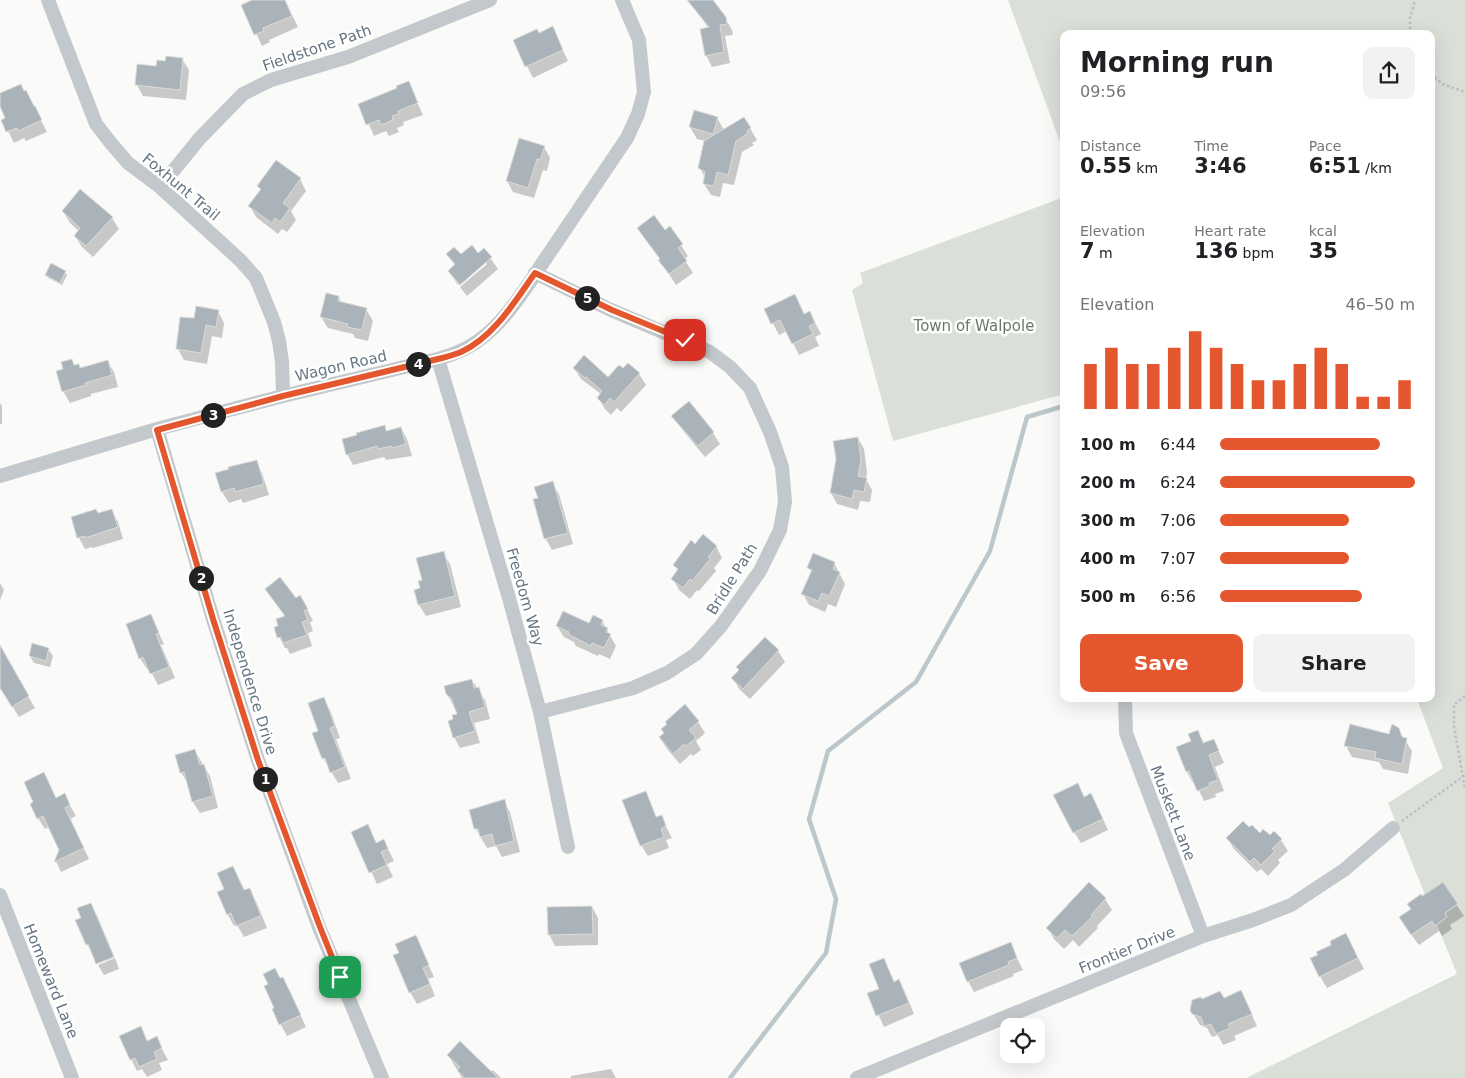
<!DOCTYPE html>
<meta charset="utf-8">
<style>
body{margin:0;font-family:"DejaVu Sans",sans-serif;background:#f2f2f2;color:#202124;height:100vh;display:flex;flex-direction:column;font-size:19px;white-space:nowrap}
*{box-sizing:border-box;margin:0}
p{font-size:16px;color:#757577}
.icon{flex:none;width:28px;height:28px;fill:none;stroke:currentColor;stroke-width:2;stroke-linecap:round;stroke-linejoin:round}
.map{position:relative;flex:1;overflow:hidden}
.side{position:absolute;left:1060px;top:30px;width:375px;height:672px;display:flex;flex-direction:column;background:#fff;border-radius:10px;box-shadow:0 5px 20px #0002}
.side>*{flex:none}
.controls{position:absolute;left:1000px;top:1018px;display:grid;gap:10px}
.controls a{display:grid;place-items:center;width:45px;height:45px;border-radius:10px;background:#fff;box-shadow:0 5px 20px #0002;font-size:25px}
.pin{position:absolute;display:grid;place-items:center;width:42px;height:42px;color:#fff;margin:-21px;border-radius:10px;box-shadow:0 2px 8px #0006}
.km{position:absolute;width:25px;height:25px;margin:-12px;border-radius:50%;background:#222;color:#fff;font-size:14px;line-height:25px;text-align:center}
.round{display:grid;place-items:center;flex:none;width:52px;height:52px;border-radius:10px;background:#f2f2f2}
.overview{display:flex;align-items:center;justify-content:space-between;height:85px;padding:0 20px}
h1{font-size:28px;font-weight:700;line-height:38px}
.figures{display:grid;grid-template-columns:repeat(3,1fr);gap:8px;height:85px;padding:5px 20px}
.figures div{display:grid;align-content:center}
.figures b{font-size:21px;font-weight:700}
.figures small{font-size:14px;font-weight:400}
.figures p{font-size:14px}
.chart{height:140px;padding:10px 20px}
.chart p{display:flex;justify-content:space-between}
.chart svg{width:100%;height:90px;margin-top:5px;stroke:#e4572e;stroke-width:6}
.action{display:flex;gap:10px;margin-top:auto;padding:10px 20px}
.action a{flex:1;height:58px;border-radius:10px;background:#e4572e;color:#fff;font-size:20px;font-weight:700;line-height:58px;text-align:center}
.action a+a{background:#f2f2f2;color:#202124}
ul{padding:0 20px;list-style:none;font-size:16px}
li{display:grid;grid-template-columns:80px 60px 1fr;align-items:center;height:38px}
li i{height:12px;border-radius:6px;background:#e4572e}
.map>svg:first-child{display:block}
</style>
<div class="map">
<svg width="1465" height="1078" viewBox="0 0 1465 1078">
<rect width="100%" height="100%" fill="#fafaf8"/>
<path fill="#dadfd7" d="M1008,0H1465V1078H1246L1457,974L1388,803L1443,768L1417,699H1431V34H1064V153Z
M1064,197V394L893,441L852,290L863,283L860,273Z"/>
<path fill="#0003" d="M255,0H285L298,27L269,40L270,42L262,46L243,6Z
M695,0H711L725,18L732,30L733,35L725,36L730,63L712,67L706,55L709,29L691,3Z
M552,28L568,61L533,78L514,41L539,34Z
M182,59L189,70L186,100L143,96L137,85L158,68Z
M408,83L423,115L403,122L404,125L397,128L399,132L389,136L386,131L374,136L360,104L399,89Z
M26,92L47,132L26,141L24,138L14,143L3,121L7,119L0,102V94Z
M717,118L724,130L744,118L757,140L752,143L754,145L742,152L734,185L723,183L720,197L711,195L704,184L705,178L700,168L706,141L697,139L690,127Z
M544,147L550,158L547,171L543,170L534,198L513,192L507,181Z
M300,179L306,191L291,211L296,220L287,232L282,229L278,234L256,217L250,206L261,191L258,186Z
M63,211L112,218L119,229L93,257L82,247L75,236L79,231L70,223Z
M670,228L688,256L684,259L693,273L676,285L660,260L665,232Z
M484,249L498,269L467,296L460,287L487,264L485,262L458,285L449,271L455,266L448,254L461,256L478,254Z
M65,272L67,275L62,285L48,278L46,275Z
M795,296L805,315L810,313L821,334L815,337L819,346L799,355L787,331L779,335L766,310Z
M339,297L342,304L366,309L373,321L368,341L355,338L353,334L328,328L321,317Z
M218,311L224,323L222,338L212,336L207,364L184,360L178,349L195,320Z
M71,360L75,366L80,369L107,361L114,372L118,387L91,394V396L70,403L63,391L65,369Z
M574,368L608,378L639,374L646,385L621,412L617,408L611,415L605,409L598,398L601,394L581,379Z
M0,403L2,406V424H0Z
M688,403L713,433L720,444L705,457L680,427L673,416Z
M384,427L387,432L401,428L407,439L412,456L386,460L384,457L353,465L347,454Z
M858,438L864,449L867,472L866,479L872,490L870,502L860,501L858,510L837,504L831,493Z
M256,462L262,473L269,495L243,503L241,499L229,503L222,492L217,474Z
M552,483L559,494L573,544L552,550L546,539L535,500L539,499Z
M111,510L118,522L123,539L93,548L92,547L85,549L79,538L72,518L98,515Z
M695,545L716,546L722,558L714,568L716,571L699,591L697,590L690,599L679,590L673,579L678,571L675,565Z
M443,553L450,564L461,607L426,616L419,605L416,591L421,589L423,581Z
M834,563L845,584L836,607L828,604L825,612L809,605L803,594L812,573L809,568Z
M0,583L4,590L0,600Z
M267,589L295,600L306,607L313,621L310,622L313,631L308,633L312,646L290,654L287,648H285L279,637L280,627L285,617Z
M150,615L164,644L161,645L175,678L158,685L149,668L147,669L140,658Z
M602,621L616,646L610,659L599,654L598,656L576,646L574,642L564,637L557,626L589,625Z
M765,639L778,651L785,662L750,699L739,689L733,678Z
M48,649L53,656L50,667L34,663L30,656Z
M0,658H6L35,708L19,717L0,686Z
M1064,659V678L1061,674Z
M472,680L485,700L490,719L474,723L480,743L460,748L454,737L455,720L458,714L447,694Z
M323,698L330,710L340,738L336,739L351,779L338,783L323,758L320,732Z
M685,706L698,722L705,733L696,741L701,750L693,756L691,754L680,764L667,749L660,738Z
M1398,729L1412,751L1408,774L1383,769L1379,762L1352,757L1346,746L1390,736Z
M1198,732L1205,744L1214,740L1224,763L1215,767L1224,791L1215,794L1216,797L1204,801L1195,782L1193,783L1187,772L1192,742Z
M195,751L210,776L218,808L200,813L193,802L188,784L181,772Z
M1078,785L1085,798L1097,806L1108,830L1081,843L1074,832Z
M646,792L657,818L661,817L672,838L666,840L669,848L648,856L641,845Z
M64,795L76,816L70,819L89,859L61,872L56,861L60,850L49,827L45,829L38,818L56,799Z
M504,801L510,812L520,852L502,857L496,846L487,848L476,829Z
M368,825L377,844L384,841L394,861L387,864L393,877L377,884L353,832Z
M1249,829L1270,837L1274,833L1281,840L1288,851L1278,860L1280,863L1268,876L1261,869L1257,872L1234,849L1227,838Z
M233,868L245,891L249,890L256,901L267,928L244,937L237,925L234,926L228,915L219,892L225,890Z
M1089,884L1105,899L1112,910L1097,926L1098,928L1079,947L1073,940L1064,949L1054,939L1048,928Z
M1443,884L1464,916L1450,925L1452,929L1442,936L1439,931L1419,945L1407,929L1412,910L1422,898Z
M90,904L97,915L114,956L97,963L87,944L83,918Z
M592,907L598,918V945L555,946L549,934Z
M415,936L434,977L428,979L435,996L417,1004L410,992L401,954Z
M1010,944L1023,970L1013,974L1014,976L974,992L968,981Z
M1352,946L1364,969L1327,988L1320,976Z
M115,958L119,969L104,975L98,965Z
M883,959L895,982L899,981L905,992L914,1014L884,1027L869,994L880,989Z
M280,980L289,990L306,1027L287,1036L273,1010L276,1009Z
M1241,992L1257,1026L1234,1036L1236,1040L1223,1045L1218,1035L1212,1037L1207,1028L1200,1025L1191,1010L1202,1000L1224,999Z
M140,1028L148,1042L156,1038L168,1060L159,1063L162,1070L147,1077L142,1069L137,1071L120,1037Z
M448,1055L491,1072L493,1070L501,1078H462Z
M611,1069L616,1078H571V1076Z"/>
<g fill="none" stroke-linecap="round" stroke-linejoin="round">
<path stroke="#bbc7cb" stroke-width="4.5" d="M730,1078L826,953L836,899L809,819L828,751L916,682L990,551L1027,417L1064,406"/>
</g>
<path fill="#aab3b9" stroke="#dcdcda" d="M252,0H285L292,16L263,28L264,31L254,35L241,5Z
M687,0H713L726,17L727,24L720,25L724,52L705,56L700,29L709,27Z
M553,26L563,50L525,67L513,40L537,29L539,33Z
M166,56L183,58L180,90L135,85L137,64L156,66L157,60L165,61Z
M409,81L418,103L398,111L399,114L392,116L393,120L381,125L379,120L366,125L358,104L397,88L396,86Z
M21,84L24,91L26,90L34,106H35L42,120L18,131L17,128L6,132L1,120L5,118L0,106V93Z
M694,110L718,117L713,134L689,127Z
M744,117L751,128L747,131L748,133L736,141L728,175L717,172L714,186L703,184L705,172L698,168L704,141Z
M519,138L545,146L540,160L537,159L528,188L506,181Z
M276,160L301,178L283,203L290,208L280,222L275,218L272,223L248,206L261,189L257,186Z
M80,189L113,217L86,246L74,236L80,228L62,211Z
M654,215L665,230L670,226L683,244L678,248L687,261L669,274L658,260L660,259L637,228Z
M472,245L478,253L484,248L492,257L460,285L448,271L455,264L446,254L454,247L461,254Z
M51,263L66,271L60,283L45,275Z
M326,293L339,296L338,301L367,308L362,330L347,327L348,324L320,317Z
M795,294L804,314L810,311L815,323L809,326L813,334L792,344L780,320L771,324L764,309Z
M196,306L219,310L216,327L206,325L201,353L176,349L180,317L194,318Z
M584,355L608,377L619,365L623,368L628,363L640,373L614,402L610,398L604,405L597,398L602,391L586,377L585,378L573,368Z
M72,359L74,365L79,364L80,368L108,360L112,375L85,383L86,385L62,392L56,371L63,369L61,362Z
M689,401L714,432L698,446L671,416Z
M385,425L386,431L401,427L406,444L392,448L391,446L378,449L377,446L346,455L342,439L357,435L356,433Z
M858,437L861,460L858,476L867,478L864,492L854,490L852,499L830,493L836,459L833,441Z
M257,460L264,484L235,492L234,488L221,492L215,473L229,469L228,467Z
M553,481L568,533L544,539L533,499L538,498L534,487Z
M96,509L98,513L112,509L118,527L85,538V536L77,538L71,517Z
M703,534L717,546L708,557L710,559L692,581L690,579L683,588L671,579L678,569L673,565L691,540L695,544Z
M444,551L455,596L418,605L414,590L420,588L418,581L422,580L416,558Z
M813,553L835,562L833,569L840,572L829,596L822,593L818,601L801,594L812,570L807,568Z
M280,577L296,598L300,595L308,609L304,611L308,620L302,622L307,635L283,643L281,637L277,638L274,627L278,626L276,619L285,616L265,589Z
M563,611L589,623L593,615L603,620L601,625L608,628L606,632L611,634L604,648L592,643L591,646L568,634L569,632L556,626Z
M151,614L159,633L156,634L169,667L150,674L143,657L139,659L126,624Z
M765,637L779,650L743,689L731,678L739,670L736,667Z
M32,643L49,648L46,661L29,656Z
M0,645L29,696L12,707L0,688Z
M472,679L474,688L479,687L485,707L469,712L475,731L453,738L448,721L453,719L452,715L457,714L451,698L446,694L444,686Z
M324,697L335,726L330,728L345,767L330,773L325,758L322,759L312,733L318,731L308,703Z
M685,704L699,721L689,730L696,738L686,746L684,744L673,754L659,737L664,733L661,729L667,724L665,722Z
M1350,724L1389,734L1392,724L1399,728L1402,737L1407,738L1402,764L1375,758L1376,752L1344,746Z
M1198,730L1203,743L1214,739L1219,751L1209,755L1218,780L1209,783L1210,786L1197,791L1189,771L1186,772L1176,747L1191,741L1188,734Z
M195,749L200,765L204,764L213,796L192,802L184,772L180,773L175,755Z
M44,772L56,798L65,793L70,805L65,808L84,848L54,862L59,850L43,816L37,819L30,804L33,802L24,782Z
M1078,783L1084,797L1091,793L1103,819L1073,833L1053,795Z
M646,791L656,817L662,815L666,826L661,829L664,837L640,846L622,800Z
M505,799L514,841L495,846L492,834L480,837L478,829H474L469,810Z
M1243,821L1249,827L1252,825L1260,833L1263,829L1270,835L1274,831L1282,839L1272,849L1275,851L1261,865L1254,858L1250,862L1226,838Z
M368,824L376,843L384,839L388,849L381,852L387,865L369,873L351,832Z
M233,866L244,890L250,888L261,916L236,926L231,913L227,915L217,892L224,889L217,873Z
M1089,882L1106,898L1091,915L1093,916L1072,936L1065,930L1057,938L1046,928Z
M1443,882L1458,904L1445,913L1447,917L1435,926L1432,921L1411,935L1399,917L1411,909L1407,904L1421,894L1422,896Z
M91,903L114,957L96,964L88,944L86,945L75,920L81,918L77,908Z
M592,906L593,934L548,935L547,907Z
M1346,933L1358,958L1319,977L1310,958L1318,955L1316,952L1331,945L1330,941Z
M416,935L429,965L423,968L430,984L409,993L393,955L399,953L395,944Z
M1011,942L1017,958L1008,962L1009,965L967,982L959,963Z
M884,958L894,982L899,979L909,1003L876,1016L867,993L879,989L869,964Z
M275,968L280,978L283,977L301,1015L279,1025L272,1009L274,1008L264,986L268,984L263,974Z
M1241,990L1252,1014L1228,1024L1230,1028L1216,1034L1211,1024L1204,1026L1201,1017L1192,1014L1190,1010L1192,1000L1201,997L1202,999L1220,991L1224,998Z
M141,1026L147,1041L157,1036L162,1048L154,1052L157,1059L139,1067L135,1058L130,1060L119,1036Z
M460,1041L498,1078H465L457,1070L460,1067L447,1055Z"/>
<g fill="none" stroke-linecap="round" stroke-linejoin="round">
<path stroke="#bbbfc2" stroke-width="2.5" stroke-dasharray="2.5 2.5" stroke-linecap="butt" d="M1410,34V18L1415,0
M1431,74L1442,84L1465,92
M1465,696L1454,705V726L1465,789
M1402,821L1465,775"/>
<path stroke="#c3c8cc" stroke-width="14" d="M48,0L96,124L110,142L128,163L160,187L241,261L256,278L274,322L279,341L282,362L283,396
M160,187L200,138L243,94L271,80L348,57L490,0
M535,273L611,310L710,352L730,367L750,388L770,432L782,467L785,502L780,530L760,571L721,626L696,654L667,673L633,688L540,712
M438,359L509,598L540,712L568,847
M157,429L213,619L258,760L319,927L382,1078
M0,476L157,429L283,396L438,359C458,353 472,347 488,333C511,313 529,283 546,258C573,218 600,178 627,138L638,114L644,92L639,40L622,0
M1125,699L1126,733L1203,936
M0,895L72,1078
M857,1078L1203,936L1253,920L1291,905L1344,870L1393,828"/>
</g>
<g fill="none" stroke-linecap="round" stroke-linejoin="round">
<defs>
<path id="route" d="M340,977L320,927L258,760L213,619L157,430L283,396L438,359C446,357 454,355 461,352C494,337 515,301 535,273L612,310L685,340"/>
</defs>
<use href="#route" stroke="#fff" stroke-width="10"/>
<use href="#route" stroke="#e4572e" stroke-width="6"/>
</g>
<g text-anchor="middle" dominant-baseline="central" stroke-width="5" stroke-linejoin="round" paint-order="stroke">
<g font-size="15" fill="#657683" stroke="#fff">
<text transform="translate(317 48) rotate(-19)">Fieldstone Path</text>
<text transform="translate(181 187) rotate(40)">Foxhunt Trail</text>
<text transform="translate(341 366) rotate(-13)">Wagon Road</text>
<text transform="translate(732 579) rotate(-58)">Bridle Path</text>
<text transform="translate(525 597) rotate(74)">Freedom Way</text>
<text transform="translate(250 682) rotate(73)">Independence Drive</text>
<text transform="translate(1173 813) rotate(69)">Muskett Lane</text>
<text transform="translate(1127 950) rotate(-22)">Frontier Drive</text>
<text transform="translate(51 981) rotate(68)">Homeward Lane</text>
</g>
<g font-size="15" fill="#687a64" stroke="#fff">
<text x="974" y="326">Town of Walpole</text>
</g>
</g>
</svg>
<div class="controls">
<a><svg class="icon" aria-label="locate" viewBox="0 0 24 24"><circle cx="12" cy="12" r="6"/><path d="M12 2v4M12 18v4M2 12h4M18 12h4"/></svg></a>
</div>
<div class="pin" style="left:340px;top:977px;background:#1e9e55"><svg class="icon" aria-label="arrive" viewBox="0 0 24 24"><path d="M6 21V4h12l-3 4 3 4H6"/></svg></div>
<div class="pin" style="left:685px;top:340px;background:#d93025"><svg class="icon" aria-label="check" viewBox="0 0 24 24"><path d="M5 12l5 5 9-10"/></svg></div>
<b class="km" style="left:265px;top:779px">1</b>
<b class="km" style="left:201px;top:578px">2</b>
<b class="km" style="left:213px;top:415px">3</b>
<b class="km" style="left:418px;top:364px">4</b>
<b class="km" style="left:587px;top:298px">5</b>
<section class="side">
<div class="overview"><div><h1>Morning run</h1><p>09:56</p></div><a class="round"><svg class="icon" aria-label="share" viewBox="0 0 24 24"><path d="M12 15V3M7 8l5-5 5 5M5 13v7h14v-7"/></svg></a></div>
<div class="figures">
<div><p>Distance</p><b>0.55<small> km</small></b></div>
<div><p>Time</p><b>3:46</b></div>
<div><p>Pace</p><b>6:51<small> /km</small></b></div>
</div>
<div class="figures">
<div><p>Elevation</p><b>7<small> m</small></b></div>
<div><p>Heart rate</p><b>136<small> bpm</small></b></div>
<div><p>kcal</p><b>35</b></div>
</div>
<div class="chart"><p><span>Elevation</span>46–50 m</p>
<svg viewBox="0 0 160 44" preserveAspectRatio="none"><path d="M5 44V22M15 44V14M25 44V22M35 44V22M45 44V14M55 44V6M65 44V14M75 44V22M85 44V30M95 44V30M105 44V22M115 44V14M125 44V22M135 44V38M145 44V38M155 44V30"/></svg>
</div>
<ul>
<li><b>100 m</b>6:44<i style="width:82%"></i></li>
<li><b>200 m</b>6:24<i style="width:100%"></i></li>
<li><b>300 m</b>7:06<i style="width:66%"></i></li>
<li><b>400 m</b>7:07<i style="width:66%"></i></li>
<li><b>500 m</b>6:56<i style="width:73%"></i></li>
</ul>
<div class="action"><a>Save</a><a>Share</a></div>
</section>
</div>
